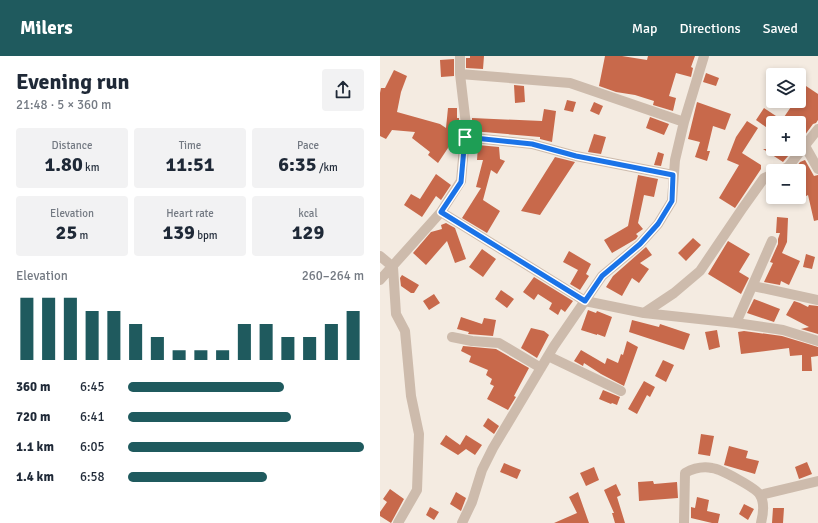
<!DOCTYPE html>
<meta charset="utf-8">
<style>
body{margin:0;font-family:Signika,sans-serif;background:#f2f2f3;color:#1f2937;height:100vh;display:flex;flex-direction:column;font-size:15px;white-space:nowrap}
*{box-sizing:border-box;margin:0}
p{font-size:13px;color:#747a83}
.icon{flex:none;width:22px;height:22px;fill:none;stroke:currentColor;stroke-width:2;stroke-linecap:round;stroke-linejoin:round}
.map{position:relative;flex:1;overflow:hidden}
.sheet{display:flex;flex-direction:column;background:#fff;width:380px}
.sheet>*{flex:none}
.buttons{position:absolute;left:386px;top:12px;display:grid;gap:8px}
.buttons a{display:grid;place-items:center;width:40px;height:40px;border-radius:4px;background:#fff;box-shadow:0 2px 6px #0003;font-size:20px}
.pin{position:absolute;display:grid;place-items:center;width:34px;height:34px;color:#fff;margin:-17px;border-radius:8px;box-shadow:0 2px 6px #0006}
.round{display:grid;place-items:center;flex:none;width:42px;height:42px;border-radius:4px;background:#f2f2f3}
.summary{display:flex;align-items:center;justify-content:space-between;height:68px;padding:0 16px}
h1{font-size:22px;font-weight:700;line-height:30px}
.figures{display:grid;grid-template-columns:repeat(3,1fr);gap:6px;height:68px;padding:4px 16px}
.figures div{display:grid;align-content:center;border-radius:4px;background:#f2f2f3;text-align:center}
.figures b{font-size:20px;font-weight:700}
.figures small{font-size:11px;font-weight:400}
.figures p{font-size:11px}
.chart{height:112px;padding:8px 16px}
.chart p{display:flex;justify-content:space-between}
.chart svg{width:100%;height:72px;margin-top:4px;stroke:#1f5a5e;stroke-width:6}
ul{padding:0 16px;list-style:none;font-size:13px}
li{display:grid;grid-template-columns:64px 48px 1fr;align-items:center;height:30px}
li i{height:10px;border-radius:5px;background:#1f5a5e}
header{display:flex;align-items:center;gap:24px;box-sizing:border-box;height:56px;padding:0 20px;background:#1f5a5e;color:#fff}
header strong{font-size:19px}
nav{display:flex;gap:22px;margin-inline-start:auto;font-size:14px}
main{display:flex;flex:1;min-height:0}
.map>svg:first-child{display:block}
</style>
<header>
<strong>Milers</strong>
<nav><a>Map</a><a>Directions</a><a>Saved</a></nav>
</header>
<main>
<section class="sheet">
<div class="summary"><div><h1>Evening run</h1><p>21:48 · 5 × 360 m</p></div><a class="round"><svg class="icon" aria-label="share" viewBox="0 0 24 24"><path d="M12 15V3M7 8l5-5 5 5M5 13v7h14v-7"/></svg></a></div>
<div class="figures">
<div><p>Distance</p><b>1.80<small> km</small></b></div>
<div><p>Time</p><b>11:51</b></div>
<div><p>Pace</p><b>6:35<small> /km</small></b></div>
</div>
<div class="figures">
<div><p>Elevation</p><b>25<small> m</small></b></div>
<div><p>Heart rate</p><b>139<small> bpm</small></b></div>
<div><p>kcal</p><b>129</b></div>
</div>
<div class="chart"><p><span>Elevation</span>260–264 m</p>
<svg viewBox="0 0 160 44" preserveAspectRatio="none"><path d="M5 44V6M15 44V6M25 44V6M35 44V14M45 44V14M55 44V22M65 44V30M75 44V38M85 44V38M95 44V38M105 44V22M115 44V22M125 44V30M135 44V30M145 44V22M155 44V14"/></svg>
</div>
<ul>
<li><b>360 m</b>6:45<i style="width:66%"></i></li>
<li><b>720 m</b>6:41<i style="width:69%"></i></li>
<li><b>1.1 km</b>6:05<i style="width:100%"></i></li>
<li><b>1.4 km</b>6:58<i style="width:59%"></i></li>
</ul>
</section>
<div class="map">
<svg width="438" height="467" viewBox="0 0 438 467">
<rect width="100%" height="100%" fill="#f4ebe1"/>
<path fill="#c8694b" d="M90,0H104L103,13L86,12V2H90Z
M225,0H242L267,4L268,0H315L311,11L313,12L311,21L296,17L289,40L296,42L293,55L273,49L274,45L255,39L236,36L219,30Z
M74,3V20L61,21L60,4Z
M14,14L27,20L21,36L17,56L60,68L66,72L68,52H77V62H79V69L78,87L74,92L70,89L58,107L48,99L50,96L32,82L35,76L12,74L6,83L0,80V37L1,32H5Z
M326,17L339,22L336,30L323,26Z
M134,29L144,30L145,46L135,47Z
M426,30L438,38V64L436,67L433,68L419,87V67H393V76L376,64L384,52L402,64L415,45H419V40Z
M187,44L196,46L193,56L184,54Z
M214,46L223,50L219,59L210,55Z
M317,46L351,58L345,74L333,70L327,95H330L327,105L315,101L320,86L308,83Z
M164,53L176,55L172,86L160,83V81L92,75V62L162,65Z
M270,61L289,68L284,79L266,72Z
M367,65L378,72L362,97L381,109V113L355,152L339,142L359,109L347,104L356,81Z
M214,78L226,81L221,98L208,96Z
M98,89L119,91L120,103L125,105L117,118L111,114L103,144L120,155L107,177L82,162L101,132L96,131L103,104H97Z
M383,93H414L403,106Z
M278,96L284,98L281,110L274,109Z
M175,101L195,106L160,159L141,155Z
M425,104L434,120L438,119V164L434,165L428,139L419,144V115H415L414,114L420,106Z
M56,118L71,129L61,144L56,140L42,161L24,149L31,138L40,143Z
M258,119L278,123L274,141L264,139L258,167L263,173L256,178L258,180L256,183L232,197L224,184L248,170Z
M397,161L408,162L407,186L402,197L420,205L409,229L401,225L400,229L384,226L393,207L390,206L398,188V183L400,177H396Z
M66,167L75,172L86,203L75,207L67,185L46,209L33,197L51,176L62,173L61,169Z
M313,182L321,189L306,205L298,197Z
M348,185L370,198L359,216L369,222L361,238L328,218Z
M266,191L272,199L260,207L269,213L259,227L252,222L242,240L226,231L233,220Z
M102,193L116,203L103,221L89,211Z
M189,195L211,208L206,218L209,220L200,234L190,228L198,214L183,206Z
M426,198L435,201L432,213L423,211Z
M22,219L39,229L34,237H31L21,230L20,222Z
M154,221L193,245L185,256L181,253L178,259L169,253L172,247L158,238L154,244L143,236Z
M121,234L134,243L127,252L115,243Z
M54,238L60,247L49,254L43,245Z
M374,243L400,253L394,266L367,257Z
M414,245L420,247L428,251L429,249L438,250V278L421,273L429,271L406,259Z
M208,254L216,257L217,255L232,261L225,281L217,278V279L201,274Z
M81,261L102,268L104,262L116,264L113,280L88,278L89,276L77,273Z
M252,264L279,271L280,268L310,278L304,294L249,276Z
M151,272L164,275L169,279L157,302L141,292Z
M337,274L340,291L329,294L325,276Z
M364,275L402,280L438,291V300L431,301L432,315H422V299L410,300L409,292L361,298L358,276Z
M247,285L258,291L244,330L221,318L204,307L203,310L194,305L201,294L225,308L227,302L238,307L241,298L243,299Z
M83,290L116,293L149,312L134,340L136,341L128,354L107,343L114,330L110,328L112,323L106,319L108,314L89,306L91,300L81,295Z
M283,304L294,309L286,326L275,320Z
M264,325L275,331L270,341L267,339L257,358L248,353Z
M223,334L240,341L237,349L232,347L231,348L219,343Z
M108,362L119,370L114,378L103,370Z
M321,378L334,380L330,400L318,398Z
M66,379L80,389L86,379L102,389L95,399L86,393L78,399L60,388Z
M349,390L368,395L366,402L379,405L375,418L344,409Z
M427,406L432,418L419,423L415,411Z
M124,407L141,414L137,423L120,416Z
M214,411L219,424L206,430L200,417Z
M273,425L274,428L297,426L298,442L259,445L258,426Z
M236,428L241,439L237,441L245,467H235L232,457H234L224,434Z
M10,433L24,443L11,467L0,460V456L7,446L3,443Z
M76,436L86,442L81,455L70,448Z
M198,436L209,467H174L197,457L189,441Z
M317,441L329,444L327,455L340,458L338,467H332L311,462V451L315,452Z
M364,448L374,453L368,464L359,458Z
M50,451L59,456L54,464L46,459Z
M393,452H404L403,467H392Z"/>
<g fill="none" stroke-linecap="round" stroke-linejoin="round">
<path stroke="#cdbbac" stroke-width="10" d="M80,18L190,27L304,66
M85,81L152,88L196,100L293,119
M425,90L438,113
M400,115L408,111L438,73
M61,156L205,245L264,257L356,267L403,274L438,285
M0,200L13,211L16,258L25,275L31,340L39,378L37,434L18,467
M0,224L61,156L81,125L86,69L80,18V0
M373,230L438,244
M264,257L294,237L320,215L362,153L384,122L393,118
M356,267L392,185
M72,281L92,285L119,287L161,312
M168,300L241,335
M380,439L438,425
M82,467L92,446L102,414L113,392L174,290L222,220L260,188L278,168L292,145L295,104L304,66L324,0
M304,467L305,417C314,412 322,410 332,412C341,413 376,432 380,439C385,447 383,459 381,467"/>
</g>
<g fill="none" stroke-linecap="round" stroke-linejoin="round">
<defs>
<path id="route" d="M85,81L152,88L196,100L293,119L292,145L278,168L260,188L222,220L205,245L61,156L81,126Z"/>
</defs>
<use href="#route" stroke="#fff" stroke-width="8"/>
<use href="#route" stroke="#1a73e8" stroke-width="5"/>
</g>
</svg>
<div class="buttons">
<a><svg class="icon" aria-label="layers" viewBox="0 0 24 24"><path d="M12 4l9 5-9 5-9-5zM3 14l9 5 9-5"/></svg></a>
<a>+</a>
<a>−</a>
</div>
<div class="pin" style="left:85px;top:81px;background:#1e9e55"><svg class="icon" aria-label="arrive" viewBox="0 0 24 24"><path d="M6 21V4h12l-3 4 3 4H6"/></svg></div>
</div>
</main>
